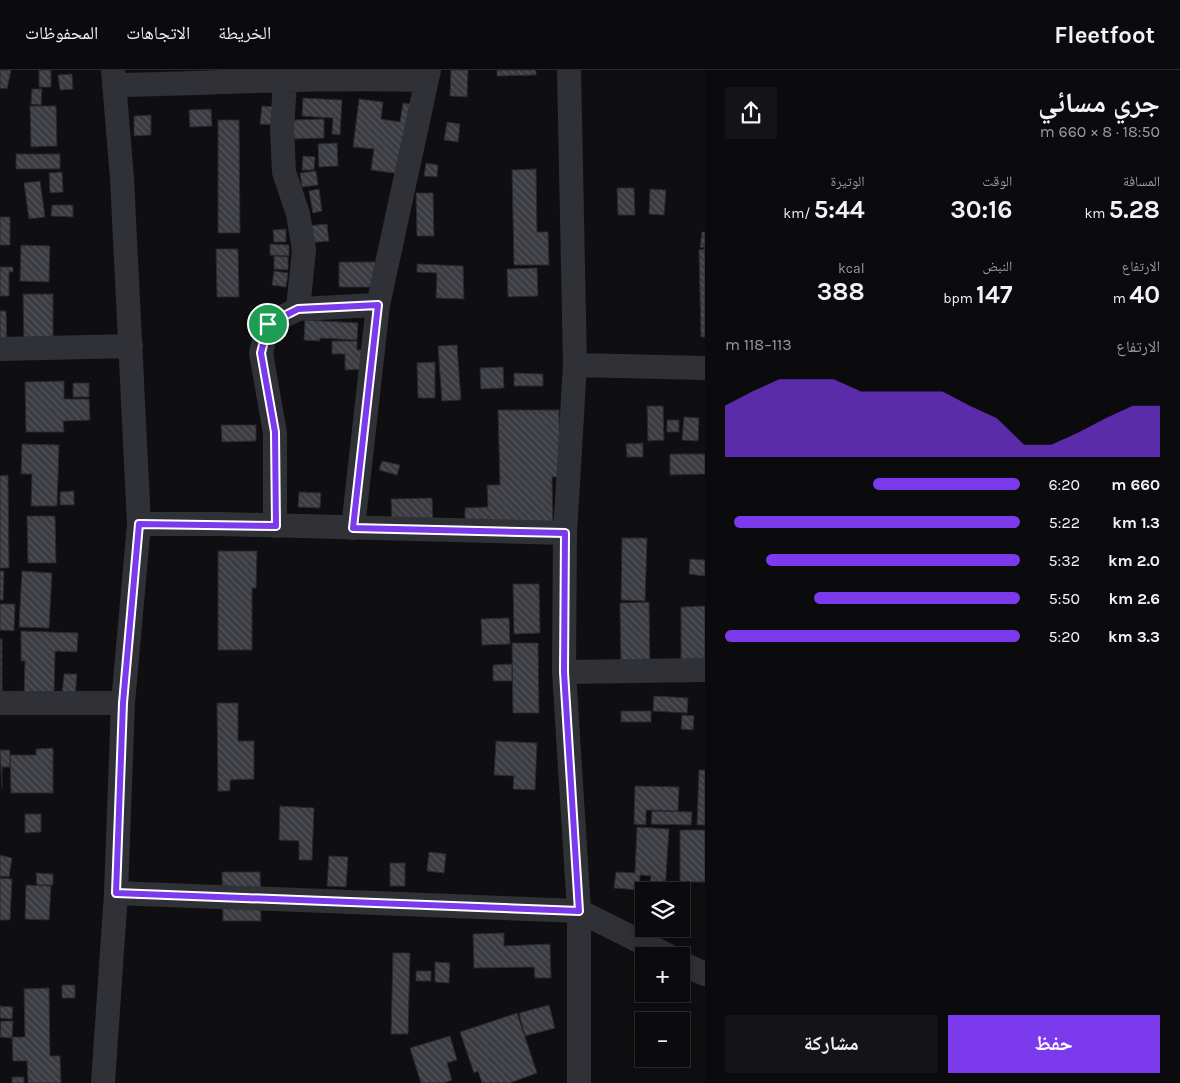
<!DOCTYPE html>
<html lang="ar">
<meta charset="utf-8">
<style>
body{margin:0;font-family:Karla,"Noto Naskh Arabic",sans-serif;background:#141416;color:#f1f3f6;direction:rtl;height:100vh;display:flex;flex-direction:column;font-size:19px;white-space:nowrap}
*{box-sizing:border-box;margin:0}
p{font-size:16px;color:#9a9b9d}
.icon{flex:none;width:28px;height:28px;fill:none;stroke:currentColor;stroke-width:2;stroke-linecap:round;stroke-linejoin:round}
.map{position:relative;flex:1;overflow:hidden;direction:ltr}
.side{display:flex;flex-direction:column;background:#0b0b0d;width:475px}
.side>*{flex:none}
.controls{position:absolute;left:635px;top:812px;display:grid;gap:10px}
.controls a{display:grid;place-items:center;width:55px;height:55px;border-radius:0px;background:#0b0b0d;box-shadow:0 2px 12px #0003,0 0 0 1px #2b2b2e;font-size:25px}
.pin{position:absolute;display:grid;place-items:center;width:42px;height:42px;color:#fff;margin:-21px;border:2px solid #fff;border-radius:50%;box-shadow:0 1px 5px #0007}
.round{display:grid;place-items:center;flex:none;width:52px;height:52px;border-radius:0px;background:#141416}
.headline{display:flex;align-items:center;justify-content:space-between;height:85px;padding:0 20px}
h1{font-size:28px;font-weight:700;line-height:38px}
.figures{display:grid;grid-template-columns:repeat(3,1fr);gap:8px;height:85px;padding:5px 20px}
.figures div{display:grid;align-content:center}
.figures b{font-size:25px;font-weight:700}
.figures small{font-size:14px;font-weight:400}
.figures p{font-size:14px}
.chart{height:140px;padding:10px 20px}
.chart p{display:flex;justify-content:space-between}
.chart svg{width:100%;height:90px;margin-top:5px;fill:#7c3aed;opacity:.7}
.primary-button{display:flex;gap:10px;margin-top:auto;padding:10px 20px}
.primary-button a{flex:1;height:58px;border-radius:0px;background:#7c3aed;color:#fff;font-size:20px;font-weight:700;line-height:58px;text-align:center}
.primary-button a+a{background:#141416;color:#f1f3f6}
ul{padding:0 20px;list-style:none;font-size:16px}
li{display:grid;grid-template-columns:80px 60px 1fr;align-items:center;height:38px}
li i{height:12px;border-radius:6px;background:#7c3aed}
header{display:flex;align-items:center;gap:30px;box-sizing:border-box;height:70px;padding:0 25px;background:#0b0b0d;border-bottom:1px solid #2b2b2e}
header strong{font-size:24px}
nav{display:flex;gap:28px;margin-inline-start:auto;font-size:18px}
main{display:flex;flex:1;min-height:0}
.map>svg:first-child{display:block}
</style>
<header>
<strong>Fleetfoot</strong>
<nav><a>الخريطة</a><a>الاتجاهات</a><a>المحفوظات</a></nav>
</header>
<main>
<section class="side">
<div class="headline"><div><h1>جري مسائي</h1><p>18:50 · 8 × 660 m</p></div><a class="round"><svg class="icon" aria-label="share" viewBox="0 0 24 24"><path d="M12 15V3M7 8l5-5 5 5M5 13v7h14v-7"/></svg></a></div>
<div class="figures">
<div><p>المسافة</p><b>5.28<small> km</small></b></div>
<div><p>الوقت</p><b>30:16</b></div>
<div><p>الوتيرة</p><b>5:44<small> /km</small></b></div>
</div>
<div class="figures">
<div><p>الارتفاع</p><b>40<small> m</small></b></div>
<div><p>النبض</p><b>147<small> bpm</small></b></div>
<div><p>kcal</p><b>388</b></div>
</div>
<div class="chart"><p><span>الارتفاع</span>113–118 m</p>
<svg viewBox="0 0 160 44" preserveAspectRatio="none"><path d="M0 44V19L10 12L20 6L30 6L40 6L50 12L60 12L70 12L80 12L90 19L100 25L110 38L120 38L130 32L140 25L150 19L160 19V44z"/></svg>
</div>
<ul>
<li><b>660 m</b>6:20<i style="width:50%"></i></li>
<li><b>1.3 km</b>5:22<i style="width:97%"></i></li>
<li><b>2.0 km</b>5:32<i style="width:86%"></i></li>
<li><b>2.6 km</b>5:50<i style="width:70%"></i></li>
<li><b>3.3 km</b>5:20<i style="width:100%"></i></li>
</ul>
<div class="primary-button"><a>حفظ</a><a>مشاركة</a></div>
</section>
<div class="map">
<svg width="705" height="1013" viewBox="0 0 705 1013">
<defs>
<pattern id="building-back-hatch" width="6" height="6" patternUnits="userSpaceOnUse" patternTransform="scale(1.25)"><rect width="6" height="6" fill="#3b3c41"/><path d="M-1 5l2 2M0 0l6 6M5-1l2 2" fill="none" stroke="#54555a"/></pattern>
</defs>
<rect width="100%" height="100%" fill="#0f0f11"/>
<path fill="url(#building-back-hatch)" stroke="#29292d" d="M0,0H11L7,19L0,18Z
M39,0H51V17H39Z
M451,0H468L467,27L450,26Z
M497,0H536V5L497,6Z
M72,4L73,19L60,20L58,5Z
M32,19H42L41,35L31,34Z
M303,28L342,30L340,65L332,64L333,48L302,46Z
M359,29L383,32L381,49L400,52L403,33L418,35L409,105L371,100L374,79L353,77Z
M30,36H56L57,76L31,77Z
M262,36L277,37L275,55L260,54Z
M211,39L212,56L190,57L189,40Z
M151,45V65L134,66V46Z
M324,49V68L294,69L293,50Z
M218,50H239L240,163H218Z
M447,52L460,54L458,72L444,70Z
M337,73L338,96L319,97L318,74Z
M16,84H60V99H16Z
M303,86L315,87L314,100H302Z
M426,93L438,95L437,107L424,106Z
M536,99L537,162H548L549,195H514L512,100Z
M316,101L318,115L302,117L300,103Z
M62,102L63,122L50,123L49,103Z
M40,111L45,147L29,149L24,113Z
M617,118H634L635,145H618Z
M319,119L322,141L313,143L309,121Z
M650,119L666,120L664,145L649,144Z
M416,123H433L434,166H417Z
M52,135H73V147L51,146Z
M0,147H10V175H0Z
M327,154L329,171L308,173L307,156Z
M286,159V172H274L273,160Z
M702,162H705V178L700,177Z
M270,174L289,175V186L270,185Z
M21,175L50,176L49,212L20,211Z
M216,179H238L239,227H217Z
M705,179V267H701L699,180Z
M274,186L288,187V200L274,199Z
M339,192H378V217H339Z
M417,194L463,196L464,229L436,228L437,203L417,202Z
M0,197H13V202H9V226H0Z
M537,198L538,226L508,227L507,199Z
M274,201L288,203L286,217L272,215Z
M23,224H53V274L24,275Z
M0,241H6L7,275H0Z
M305,250L358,253L357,270L320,268V271L304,270Z
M332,271H357V280L375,279V299L345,300V284H332Z
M457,275L461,330L442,331L438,276Z
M435,292V328H418L417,293Z
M503,297L504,318L481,319L480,298Z
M514,303L543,304V316H514Z
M64,311V329H89L90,350L63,351L64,362H26L25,312Z
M73,313H89V327H73Z
M647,336H663L664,370L648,371Z
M498,340H559L560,407H552L553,459L465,460V438L488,437L487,415H500Z
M684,347L699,348L698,371L682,370Z
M667,350H679V362H667Z
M221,355H256V371L222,372Z
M643,373V387H627L626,374Z
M22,374L59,375L57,436H31L32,404H21Z
M670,384H705V404L670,405Z
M382,391L400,395L397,405L379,400Z
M8,405L9,498H0V406Z
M74,421V435H60V422Z
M299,422L321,423L320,438L298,437Z
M432,428L433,452H392L391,429Z
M27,446H55L56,493H28Z
M622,468H647L645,531L621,530Z
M218,481H257L256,518H252V580H218Z
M690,489L705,490V506L689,504Z
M0,501H4L3,530H0Z
M22,501L52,503L49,558L19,557Z
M513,514H539L540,563L514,564Z
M649,532L650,597L621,598L620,533Z
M0,534H15L14,561L0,560Z
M705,536V595H681V537Z
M509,548L510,574L482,575L481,549Z
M21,561L78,563L77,582L55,581L54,627H24L25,591H21Z
M0,569H2V627H0Z
M512,573H538L539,643H513Z
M512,594V611H493V595Z
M64,604H77L75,627L62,626Z
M654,626L688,628L687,643L653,641Z
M217,633H238V671H254V709L230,710V721H218Z
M621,641H651V652H621Z
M682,645L694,646L693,660L681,659Z
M496,671L537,673L535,720L513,719L514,706L494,705Z
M53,678V723H11L10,685H36V679Z
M0,680H10V697H2V719Z
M699,700H705V755H697Z
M635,716L679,717L678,741L646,740V755L634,754Z
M280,736L314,738L312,790H299V771L279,770Z
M652,741L692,742L691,755L651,754Z
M25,744H41V762L25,763Z
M637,757L669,759L665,821H649L651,806L640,805L639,820L614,818L616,802L635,803Z
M680,760H705V812H680Z
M429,782L446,784L444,803L427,801Z
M0,785L12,788L9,807L0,806Z
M329,786L348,787L346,817L327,816Z
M390,793H405V816H390Z
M222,802H260L261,851H223Z
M36,803L53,804V815H37Z
M0,808L12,809L10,850H0Z
M26,815L51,816L49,850L25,849Z
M504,863V876L550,874L551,908H535L534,897L474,898L473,864Z
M393,883H410L408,964H391Z
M435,892L450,893L449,913L435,912Z
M416,901H431V911H416Z
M62,915H75V928H62Z
M49,918L50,986H60L61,1013H28L27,991H13L12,967H25L24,919Z
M549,935L555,958L525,966L519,943Z
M0,936L13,937L12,949L0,948Z
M517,943L537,1003L510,1013H482L478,1001L474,1003L460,962Z
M1,951H13L12,968L0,967Z
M450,966L457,990L447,993L452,1010L444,1013H421L410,978Z
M12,1007H24V1013H12Z"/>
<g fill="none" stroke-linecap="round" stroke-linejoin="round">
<path stroke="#303136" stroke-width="24" d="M569,0L575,295L565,463L564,602L579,841V1013
M285,12L282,60L284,102L298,144L304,180L298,239
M114,15C218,13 322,7 426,10
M0,279L131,276
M575,295L705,298
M139,454H221L565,463
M275,456V363L261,283L268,254L298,239L378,235
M353,458L378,235L429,0
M564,602L705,600
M0,633H123
M116,823L579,841L669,886
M681,893L705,904
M103,1013L116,823L123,633L139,454L122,108L113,0"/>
</g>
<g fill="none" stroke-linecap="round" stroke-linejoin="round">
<defs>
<path id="route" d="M378,235L353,458L565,463L564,602L579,841L116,823L123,633L139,454L276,456L275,362L261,283L268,254L298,239Z"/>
</defs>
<use href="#route" stroke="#fff" stroke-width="10"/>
<use href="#route" stroke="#7c3aed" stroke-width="6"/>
</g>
</svg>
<div class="controls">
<a><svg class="icon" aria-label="layers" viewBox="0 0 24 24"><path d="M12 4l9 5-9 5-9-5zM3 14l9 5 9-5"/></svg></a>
<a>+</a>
<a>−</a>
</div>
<div class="pin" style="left:268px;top:254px;background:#1e9e55"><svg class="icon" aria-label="arrive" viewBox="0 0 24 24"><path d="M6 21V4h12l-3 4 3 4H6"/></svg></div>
</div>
</main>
